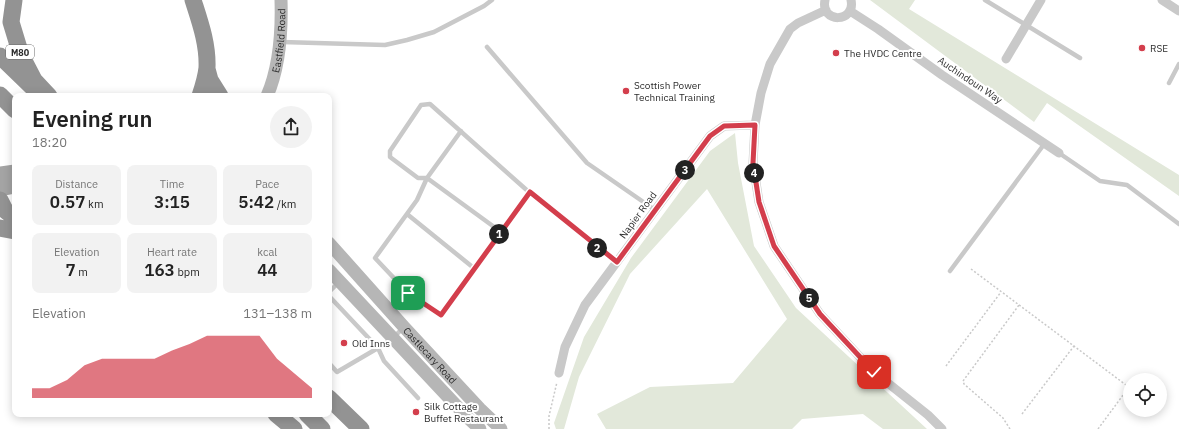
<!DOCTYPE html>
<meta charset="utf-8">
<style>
body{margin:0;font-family:"IBM Plex Sans",sans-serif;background:#f2f2f2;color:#222;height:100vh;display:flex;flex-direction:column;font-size:15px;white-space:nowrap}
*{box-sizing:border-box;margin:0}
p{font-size:13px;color:#767676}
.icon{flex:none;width:22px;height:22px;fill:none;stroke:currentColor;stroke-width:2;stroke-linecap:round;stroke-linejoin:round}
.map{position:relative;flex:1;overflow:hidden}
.details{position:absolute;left:12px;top:93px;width:320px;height:324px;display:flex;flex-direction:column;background:#fff;border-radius:8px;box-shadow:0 2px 10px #0003}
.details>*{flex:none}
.controls{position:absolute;left:1123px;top:373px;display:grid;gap:8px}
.controls a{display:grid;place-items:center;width:44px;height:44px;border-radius:50%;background:#fff;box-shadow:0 2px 10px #0003;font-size:20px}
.pin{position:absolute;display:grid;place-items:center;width:34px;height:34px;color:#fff;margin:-17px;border-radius:8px;box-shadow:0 2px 6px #0006}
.km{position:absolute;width:20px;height:20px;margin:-10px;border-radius:50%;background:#222;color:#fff;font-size:11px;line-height:20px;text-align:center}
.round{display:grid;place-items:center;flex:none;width:42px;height:42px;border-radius:21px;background:#f2f2f2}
.overview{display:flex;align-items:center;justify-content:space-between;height:68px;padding:0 20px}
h1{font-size:22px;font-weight:600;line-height:30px}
.metrics{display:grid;grid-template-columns:repeat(3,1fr);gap:6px;height:68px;padding:4px 20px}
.metrics div{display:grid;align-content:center;border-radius:8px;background:#f2f2f2;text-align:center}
.metrics b{font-size:17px;font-weight:600}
.metrics small{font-size:11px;font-weight:400}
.metrics p{font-size:11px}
.chart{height:112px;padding:8px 20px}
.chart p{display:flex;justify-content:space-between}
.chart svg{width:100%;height:72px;margin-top:4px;fill:#d33e4c;opacity:.7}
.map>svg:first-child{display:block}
</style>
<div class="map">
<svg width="1179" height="429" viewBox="0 0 1179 429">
<rect width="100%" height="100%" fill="#fff"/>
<path fill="#e2e8da" d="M870,0H915L909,9L1179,175V196L1047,103L1034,122Z
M735,133L738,163L754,246L796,308L927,429H883L863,414L802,419L792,429H606L597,414L650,387L733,383L787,319L707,189L630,274L579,377L564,429H556L554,423L584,337L631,258L710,151Z"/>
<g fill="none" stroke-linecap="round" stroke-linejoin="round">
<path stroke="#c9c9c9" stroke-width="1.5" stroke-dasharray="2 2" stroke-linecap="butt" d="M971,269L1130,388
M946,366L1001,292
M1022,414L1074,346
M549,429V416L557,382
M1010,429L1003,418L964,384L963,381L1019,305
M1098,429L1129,387"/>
<path stroke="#c9c9c9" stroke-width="4.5" d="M985,0L1080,58
M282,42L385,45L407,40L434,32L484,6L492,0
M487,47L587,163L655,210
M1169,83L1179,64
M461,131L427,178H418L390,157V151L421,105L430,104L530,193L538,200L617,262
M1059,153L1100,181L1127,185L1179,224
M407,214L475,269
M501,232L427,178L417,200L375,258L408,293L441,315L530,193
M950,271L1045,143
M329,292L339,282
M329,296L378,348L393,338L403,328
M329,363L337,372L378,348L384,361L418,398"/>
<path stroke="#c9c9c9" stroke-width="9" d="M825,0C820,24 856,23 851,0
M1162,0L1179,11
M826,10L798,23L790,29L770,64L761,93L755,125L753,163L759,202L774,246L820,314L874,372L928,415L942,429
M850,11L878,29L942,75L1059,153
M1006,59L1041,0
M559,373L565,347L585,305L710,136L724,126L755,125"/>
<g stroke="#b6b6b6" stroke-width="13">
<path id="s1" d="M267,96C280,66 282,32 281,0"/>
<path id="s2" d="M329,243L404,327L480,409L501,429"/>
<path d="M329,270L466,416L480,429"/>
</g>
<path stroke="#a4a4a4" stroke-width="15" d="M0,174L15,172
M0,189L15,186"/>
<path stroke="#939393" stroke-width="17" d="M14,0L11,22L21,55L34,80L49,96
M193,0C200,22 208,44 207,68C206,77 203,87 200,96
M0,56L33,88
M207,69L210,80L220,96
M0,95L15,110
M0,200L5,210L15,218
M0,228L15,231
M329,398L361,429
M276,414L294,429
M307,414L322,429"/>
</g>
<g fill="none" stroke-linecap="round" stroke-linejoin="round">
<defs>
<path id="route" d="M408,293L441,315L530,192L617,262L710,136L724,126L755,125L753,163L759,202L774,246L820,314L874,372"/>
</defs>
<use href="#route" stroke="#fff" stroke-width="8"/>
<use href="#route" stroke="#d33e4c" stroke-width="5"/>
</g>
<g fill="#d33e4c" stroke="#fff" stroke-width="1.5">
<circle cx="1142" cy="48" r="4"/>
<circle cx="836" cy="53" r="4"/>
<circle cx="626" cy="91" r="4"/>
<circle cx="344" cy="343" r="4"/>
<circle cx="416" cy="412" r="4"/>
</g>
<g text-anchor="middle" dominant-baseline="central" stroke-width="4" stroke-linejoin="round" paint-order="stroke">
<rect fill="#fff" stroke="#6b6b6b" stroke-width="1" x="6" y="45" width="28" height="14" rx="3"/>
<g font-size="9" font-weight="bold" fill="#2c2c2c">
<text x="20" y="52">M80</text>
</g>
<g font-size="10" fill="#2c2c2c" stroke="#fff">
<text stroke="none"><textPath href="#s1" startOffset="57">Eastfield Road</textPath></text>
<text transform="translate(970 80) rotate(34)">Auchindoun Way</text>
<text transform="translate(638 215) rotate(-54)">Napier Road</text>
<text stroke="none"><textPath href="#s2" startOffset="151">Castlecary Road</textPath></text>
</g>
<g font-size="10" fill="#2c2c2c" stroke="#fff" text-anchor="start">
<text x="1150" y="48">RSE</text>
<text x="844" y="53">The HVDC Centre</text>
<text x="634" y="85">Scottish Power<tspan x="634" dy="12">Technical Training</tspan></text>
<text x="352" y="343">Old Inns</text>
<text x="424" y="406">Silk Cottage<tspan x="424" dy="12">Buffet Restaurant</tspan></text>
</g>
</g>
</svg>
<div class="controls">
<a><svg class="icon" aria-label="locate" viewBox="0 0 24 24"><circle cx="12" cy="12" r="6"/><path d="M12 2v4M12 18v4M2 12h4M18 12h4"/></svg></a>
</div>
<div class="pin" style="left:408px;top:293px;background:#1e9e55"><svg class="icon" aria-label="arrive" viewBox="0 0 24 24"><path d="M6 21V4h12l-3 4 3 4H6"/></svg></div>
<div class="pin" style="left:874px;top:372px;background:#d93025"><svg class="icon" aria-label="check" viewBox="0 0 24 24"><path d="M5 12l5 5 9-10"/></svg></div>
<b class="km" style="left:499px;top:234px">1</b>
<b class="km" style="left:597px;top:248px">2</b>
<b class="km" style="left:685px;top:170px">3</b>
<b class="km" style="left:754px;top:173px">4</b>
<b class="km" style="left:809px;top:298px">5</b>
<section class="details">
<div class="overview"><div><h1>Evening run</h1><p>18:20</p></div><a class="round"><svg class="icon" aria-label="share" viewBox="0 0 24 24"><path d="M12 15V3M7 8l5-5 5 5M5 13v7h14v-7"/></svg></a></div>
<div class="metrics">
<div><p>Distance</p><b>0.57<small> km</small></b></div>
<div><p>Time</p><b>3:15</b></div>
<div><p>Pace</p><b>5:42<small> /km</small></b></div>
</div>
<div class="metrics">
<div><p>Elevation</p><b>7<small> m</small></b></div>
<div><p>Heart rate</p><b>163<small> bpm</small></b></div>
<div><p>kcal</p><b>44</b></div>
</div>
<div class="chart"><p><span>Elevation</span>131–138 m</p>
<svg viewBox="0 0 160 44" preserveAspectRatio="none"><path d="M0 44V38L10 38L20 33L30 24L40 20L50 20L60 20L70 20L80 15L90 11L100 6L110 6L120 6L130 6L140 20L150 29L160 38V44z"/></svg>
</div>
</section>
</div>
